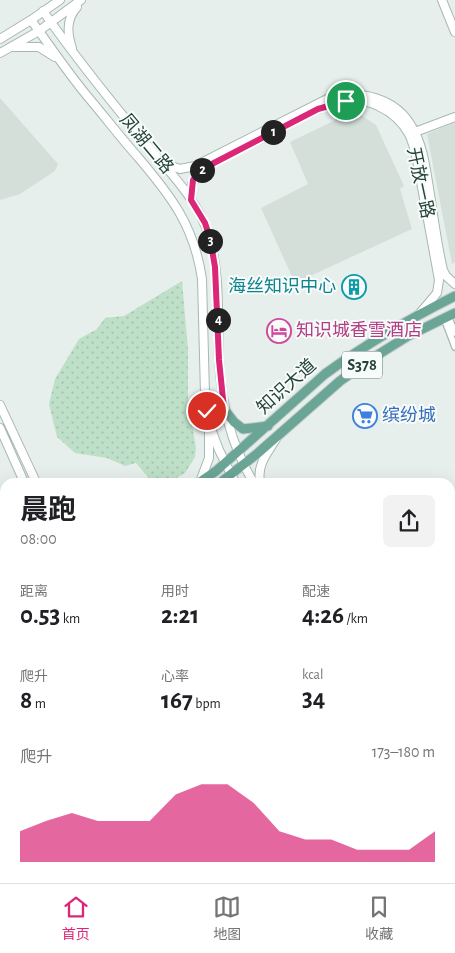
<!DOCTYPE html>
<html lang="zh">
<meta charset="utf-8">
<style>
body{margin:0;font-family:"Alegreya Sans","Noto Sans SC",sans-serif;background:#f2f2f2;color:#202124;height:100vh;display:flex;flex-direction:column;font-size:19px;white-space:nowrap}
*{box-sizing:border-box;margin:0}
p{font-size:16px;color:#757577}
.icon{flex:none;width:28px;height:28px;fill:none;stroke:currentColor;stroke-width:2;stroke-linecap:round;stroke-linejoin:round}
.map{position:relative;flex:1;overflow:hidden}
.drawer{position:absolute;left:0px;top:478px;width:455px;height:406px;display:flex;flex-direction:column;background:#fff;border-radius:15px 15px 0 0;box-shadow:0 5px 20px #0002}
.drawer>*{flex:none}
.pin{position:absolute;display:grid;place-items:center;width:42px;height:42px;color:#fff;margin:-21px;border:2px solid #fff;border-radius:50%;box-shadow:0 1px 5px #0007}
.km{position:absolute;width:25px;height:25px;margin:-12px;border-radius:50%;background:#222;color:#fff;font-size:14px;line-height:25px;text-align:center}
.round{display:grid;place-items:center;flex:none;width:52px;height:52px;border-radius:8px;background:#f2f2f2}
.head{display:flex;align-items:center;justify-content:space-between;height:85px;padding:0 20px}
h1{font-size:28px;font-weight:700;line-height:38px}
.stats{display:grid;grid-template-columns:repeat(3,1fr);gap:8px;height:85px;padding:5px 20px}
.stats div{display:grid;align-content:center}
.stats b{font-size:25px;font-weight:700}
.stats small{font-size:14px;font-weight:400}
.stats p{font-size:14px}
.chart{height:140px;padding:10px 20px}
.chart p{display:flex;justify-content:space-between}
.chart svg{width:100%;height:90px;margin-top:5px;fill:#db2777;opacity:.7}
.tabs{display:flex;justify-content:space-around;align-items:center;height:70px;border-top:1px solid #e0e0e0;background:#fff;font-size:14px;color:#757577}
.tabs a{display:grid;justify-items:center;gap:2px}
.tabs .selected{color:#db2777}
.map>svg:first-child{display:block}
</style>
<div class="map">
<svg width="455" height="883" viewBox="0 0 455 883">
<defs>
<pattern id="park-dots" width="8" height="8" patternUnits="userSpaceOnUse" patternTransform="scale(1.25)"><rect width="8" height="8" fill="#bfe0c8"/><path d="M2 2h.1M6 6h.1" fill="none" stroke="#a4c1ad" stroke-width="1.8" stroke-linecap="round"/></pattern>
<pattern id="water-ripples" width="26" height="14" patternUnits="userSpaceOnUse" patternTransform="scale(1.25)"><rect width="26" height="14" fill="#8ec9d4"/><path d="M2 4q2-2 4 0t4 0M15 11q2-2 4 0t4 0" fill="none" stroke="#74a5ad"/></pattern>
</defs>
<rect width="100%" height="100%" fill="#e6efeb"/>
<path fill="#d4dfda" d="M0,98L58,164L55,171L20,194L0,200Z
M346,115H361L376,125L404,186L400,189L412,229L295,283L261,208L308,184L290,142Z
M455,122V262L452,264L427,134Z
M455,646V801L450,802V647Z"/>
<path fill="url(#park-dots)" d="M182,281L188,350V401L196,448L195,457L185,473L170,482H152L136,463L125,466L107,458L75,453L57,437L49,404L55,379L79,339L97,329L105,318L124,316Z
M84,879H337L339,883H82Z"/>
<path fill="url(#water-ripples)" d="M138,879H288L290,883H138Z"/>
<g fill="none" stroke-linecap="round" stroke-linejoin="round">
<path stroke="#8ec9d4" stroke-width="10" d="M450,624L455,622"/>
<defs>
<path id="minor" d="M448,316L455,333
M444,318L455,347"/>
<path id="tertiary" d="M442,0L455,32
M43,11C73,54 105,94 138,134C163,166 197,196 209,236C221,276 217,319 219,360C222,406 230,442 253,482
M31,20C50,46 68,73 88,97C105,117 120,137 137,156C171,196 194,225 202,279L205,394L208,421L219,450L235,482
M0,39L31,20L60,0
M12,47H39L55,57
M72,48C67,33 66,19 77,7
M0,53L39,31L81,0
M415,132L455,117
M165,164L180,169L195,166L331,97C361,90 396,98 412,127C422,143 425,164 428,182C433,211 436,241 443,270L446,276L455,284
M191,200L192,184L200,171C223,156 249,145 274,132C295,121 315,108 337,102C365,95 395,109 409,134C413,142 415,151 417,160L439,280L437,293L420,313
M0,405L36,482
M0,428L24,482
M200,482L209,458V428
M260,482C257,464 267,454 276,439
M450,822L455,821
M450,835L455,834
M349,879L351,883
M372,879L373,883
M78,883L80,879"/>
<path id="primary" d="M224,409L234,422L243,429L268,426
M200,482L216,471L325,374C366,344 409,319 455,296
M221,482L258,453L340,381L371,359L408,336L455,313
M0,585L5,583
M0,599L5,598"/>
</defs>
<use href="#minor" stroke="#a8b8b2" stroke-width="8"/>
<use href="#tertiary" stroke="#a8b8b2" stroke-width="10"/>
<use href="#primary" stroke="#c2cac8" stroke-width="11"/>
<use href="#minor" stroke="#fff" stroke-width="5.5"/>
<use href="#tertiary" stroke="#fff" stroke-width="8"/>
<use href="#primary" stroke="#6aa596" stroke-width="9"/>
</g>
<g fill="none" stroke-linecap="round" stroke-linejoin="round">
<defs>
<path id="route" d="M207,411L224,409L219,360L215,267L210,238L205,223L191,200L193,180L200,171L210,165L318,109L346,101"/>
</defs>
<use href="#route" stroke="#fff" stroke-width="10"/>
<use href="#route" stroke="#db2777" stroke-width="6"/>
</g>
<defs>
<symbol id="building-ring" viewBox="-11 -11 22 22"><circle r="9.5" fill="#f7fbf9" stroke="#0f9aa8" stroke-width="1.5"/><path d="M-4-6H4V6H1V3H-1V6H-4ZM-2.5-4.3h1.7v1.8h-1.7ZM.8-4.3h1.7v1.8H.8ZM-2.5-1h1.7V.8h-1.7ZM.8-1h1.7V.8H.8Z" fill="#0f9aa8"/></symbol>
<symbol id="hotel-ring" viewBox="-11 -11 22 22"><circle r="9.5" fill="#f7fbf9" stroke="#d1479c" stroke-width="1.5"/><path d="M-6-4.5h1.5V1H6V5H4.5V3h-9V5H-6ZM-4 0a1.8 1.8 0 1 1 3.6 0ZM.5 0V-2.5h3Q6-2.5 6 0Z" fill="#d1479c"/></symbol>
<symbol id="supermarket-ring" viewBox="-11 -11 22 22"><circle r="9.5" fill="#f7fbf9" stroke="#3f7fe0" stroke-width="1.5"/><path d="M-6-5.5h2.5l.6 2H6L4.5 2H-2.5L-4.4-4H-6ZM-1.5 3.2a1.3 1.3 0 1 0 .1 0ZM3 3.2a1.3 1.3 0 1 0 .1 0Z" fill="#3f7fe0"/></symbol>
</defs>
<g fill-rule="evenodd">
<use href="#building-ring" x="340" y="273" width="28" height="28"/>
<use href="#hotel-ring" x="265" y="317" width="28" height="28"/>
<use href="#supermarket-ring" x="351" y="402" width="28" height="28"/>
</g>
<g text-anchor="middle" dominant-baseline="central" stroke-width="4" stroke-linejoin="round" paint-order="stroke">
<rect fill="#f7fbf9" stroke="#637a73" stroke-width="1" x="342" y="351.5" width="40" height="27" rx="4"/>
<g font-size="16" font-weight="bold" fill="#24423a">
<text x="362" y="365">S378</text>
</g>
<g font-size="18" fill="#24423a" stroke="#f7fbf9">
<text transform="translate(146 144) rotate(50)">凤湖二路</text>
<text transform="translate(420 183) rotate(78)">开放一路</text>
<text transform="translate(287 387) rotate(-42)">知识大道</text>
</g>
<g font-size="18" fill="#0d838f" stroke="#f7fbf9" text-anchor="end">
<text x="336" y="287">海丝知识中心</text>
</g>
<g font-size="18" fill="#b23c85" stroke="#f7fbf9" text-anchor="start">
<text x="296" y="331">知识城香雪酒店</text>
</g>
<g font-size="18" fill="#366cbe" stroke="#f7fbf9" text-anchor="start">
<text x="382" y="416">缤纷城</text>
</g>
</g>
</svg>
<div class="pin" style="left:346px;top:101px;background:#1e9e55"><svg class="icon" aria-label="arrive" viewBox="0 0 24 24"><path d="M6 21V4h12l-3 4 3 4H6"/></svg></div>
<div class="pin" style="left:207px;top:411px;background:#d93025"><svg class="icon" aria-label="check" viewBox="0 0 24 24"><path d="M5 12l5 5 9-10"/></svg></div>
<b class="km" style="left:273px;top:132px">1</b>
<b class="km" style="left:202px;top:170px">2</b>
<b class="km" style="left:210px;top:241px">3</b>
<b class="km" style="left:218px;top:320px">4</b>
<section class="drawer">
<div class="head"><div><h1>晨跑</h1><p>08:00</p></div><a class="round"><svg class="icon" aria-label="share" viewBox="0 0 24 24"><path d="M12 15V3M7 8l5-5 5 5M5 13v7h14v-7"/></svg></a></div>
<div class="stats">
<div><p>距离</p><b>0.53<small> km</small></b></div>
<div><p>用时</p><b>2:21</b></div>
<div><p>配速</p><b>4:26<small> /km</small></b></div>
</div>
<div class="stats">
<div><p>爬升</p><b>8<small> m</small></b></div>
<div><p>心率</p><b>167<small> bpm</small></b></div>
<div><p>kcal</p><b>34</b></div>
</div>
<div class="chart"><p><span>爬升</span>173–180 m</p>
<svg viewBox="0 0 160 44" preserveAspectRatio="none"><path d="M0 44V29L10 24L20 20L30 24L40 24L50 24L60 11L70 6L80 6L90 15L100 29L110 33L120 33L130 38L140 38L150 38L160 29V44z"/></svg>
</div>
</section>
</div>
<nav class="tabs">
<a class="selected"><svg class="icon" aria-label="home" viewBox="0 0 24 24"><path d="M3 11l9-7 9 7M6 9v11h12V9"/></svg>首页</a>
<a><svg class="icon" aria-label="map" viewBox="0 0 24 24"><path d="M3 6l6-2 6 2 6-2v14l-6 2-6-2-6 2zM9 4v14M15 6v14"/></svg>地图</a>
<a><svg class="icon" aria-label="saved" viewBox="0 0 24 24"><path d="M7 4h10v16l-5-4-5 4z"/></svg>收藏</a>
</nav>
